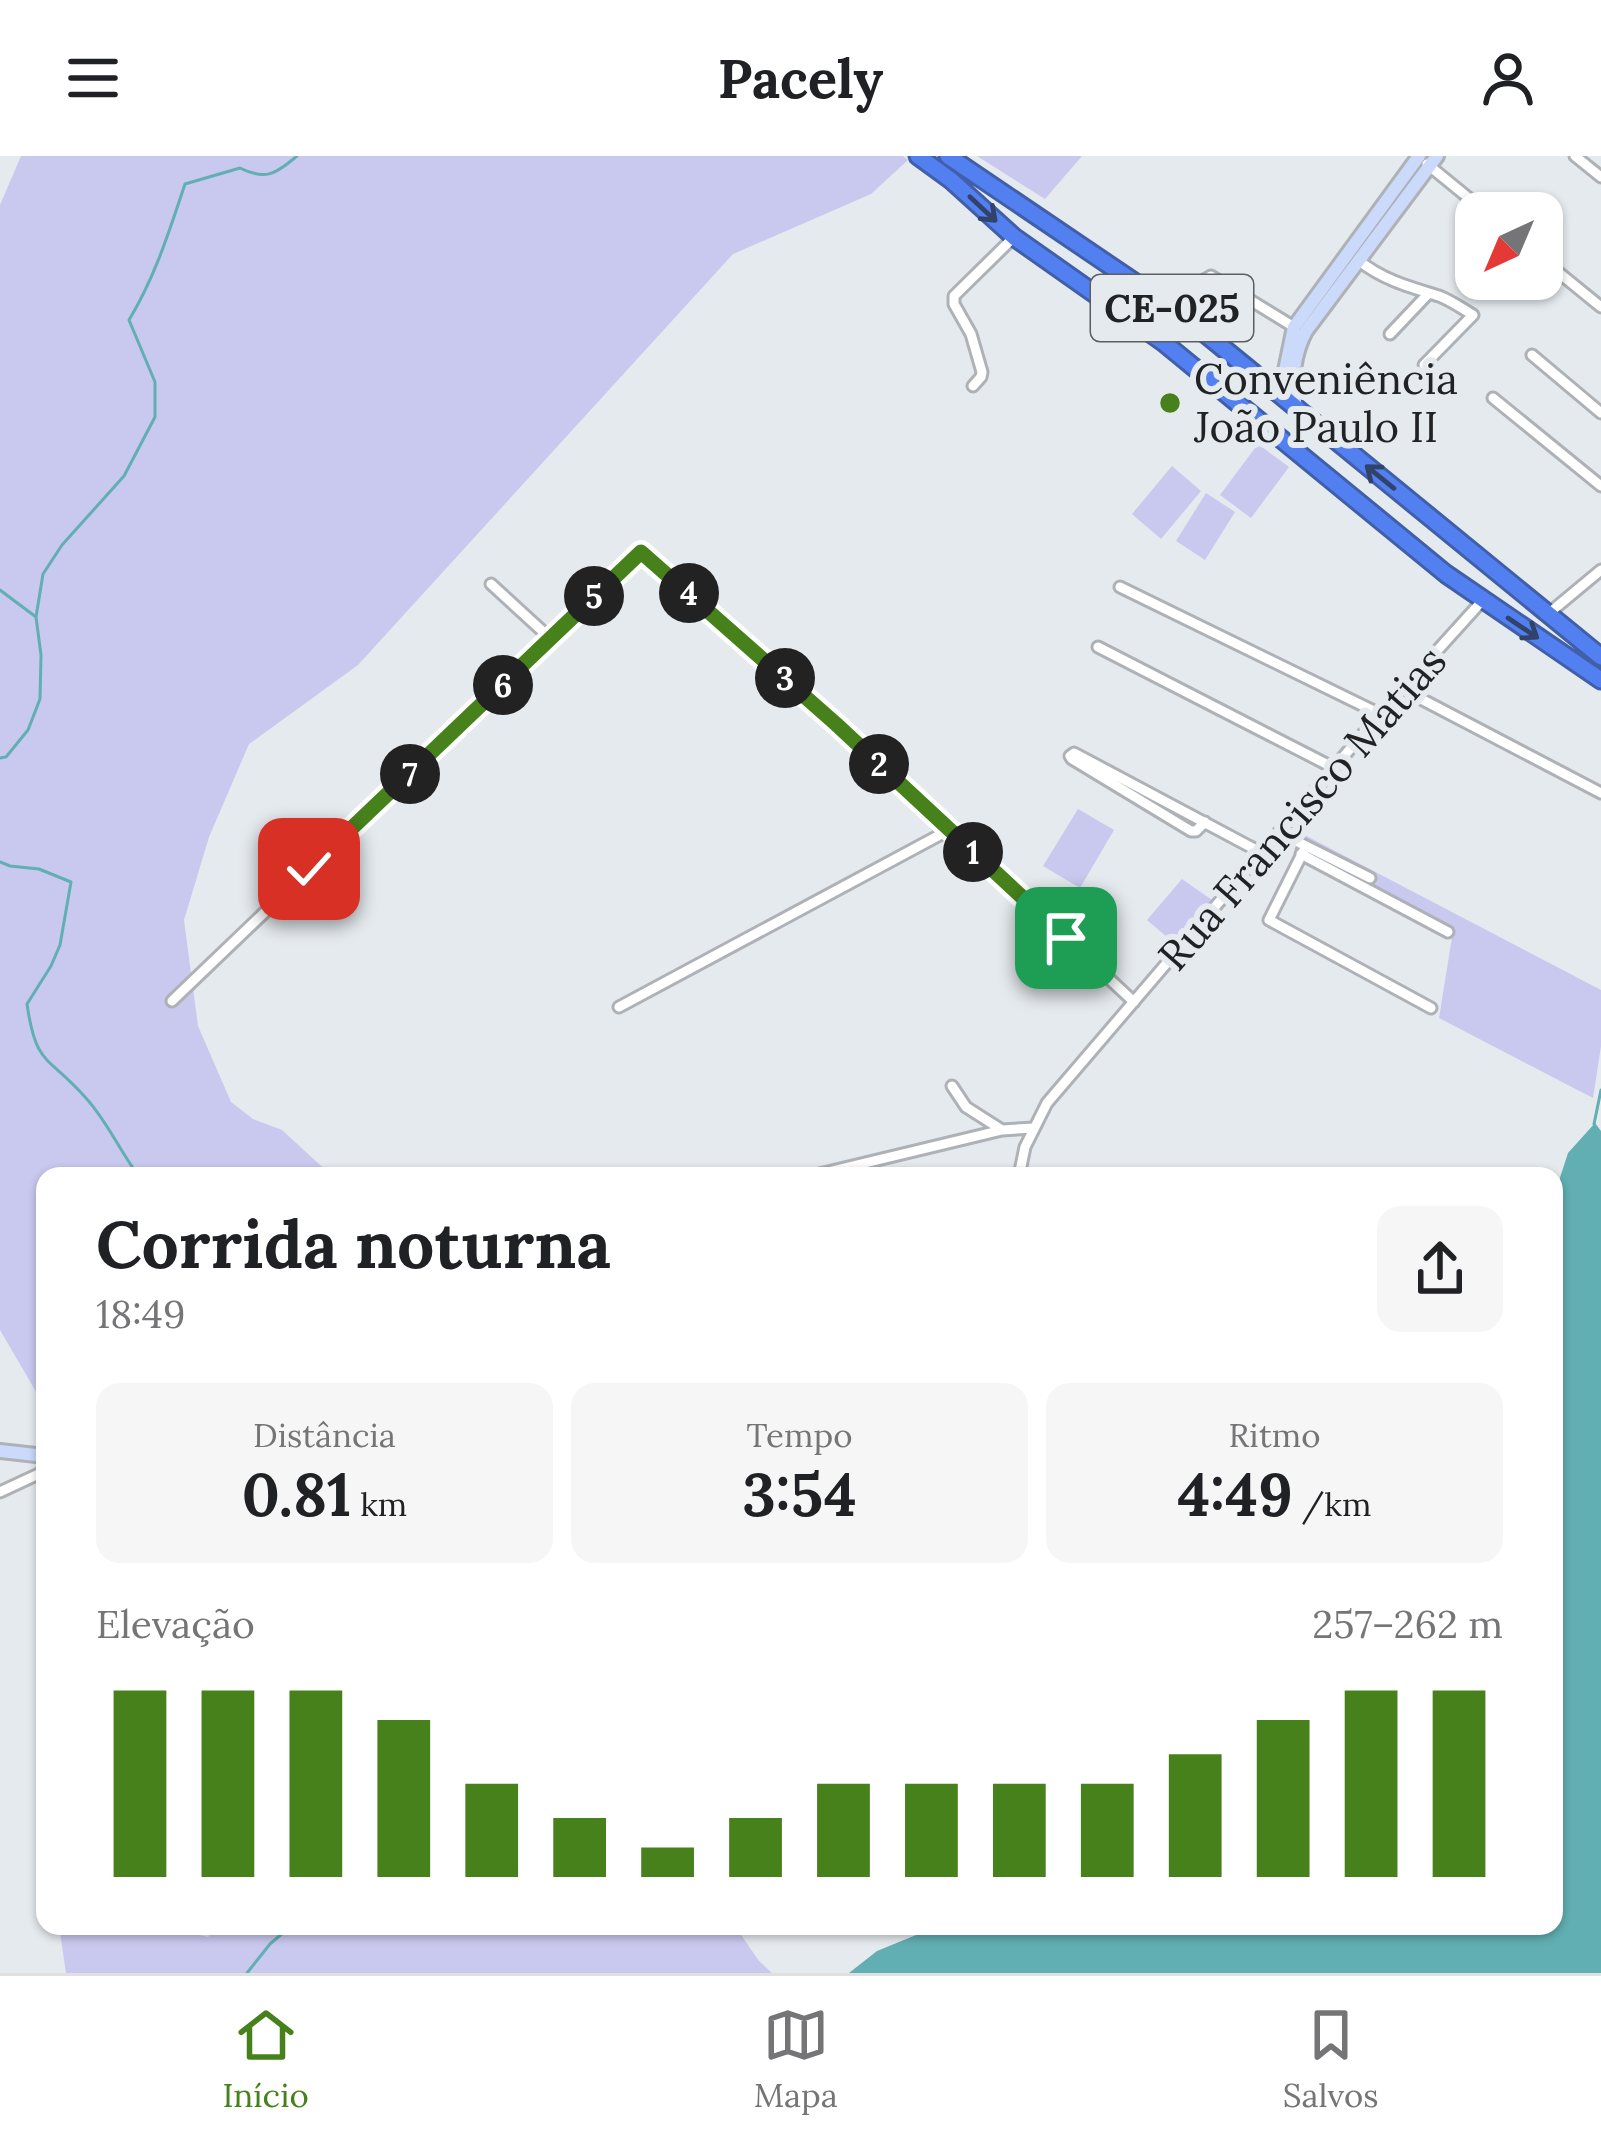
<!DOCTYPE html>
<html lang="pt">
<meta charset="utf-8">
<style>
body{margin:0;font-family:Lora,serif;background:#f6f6f6;color:#202124;height:100vh;display:flex;flex-direction:column;font-size:45px;white-space:nowrap}
*{box-sizing:border-box;margin:0}
p{font-size:39px;color:#757577}
.icon{flex:none;width:66px;height:66px;fill:none;stroke:currentColor;stroke-width:2;stroke-linecap:round;stroke-linejoin:round}
.map{position:relative;flex:1;overflow:hidden}
.drawer{position:absolute;left:36px;top:1011px;width:1527px;height:768px;display:flex;flex-direction:column;background:#fff;border-radius:24px;box-shadow:0 3px 9px #0004}
.drawer>*{flex:none}
.needle{width:78px;rotate:224deg}
.tools{position:absolute;left:1455px;top:36px;display:grid;gap:24px}
.tools a{display:grid;place-items:center;width:108px;height:108px;border-radius:24px;background:#fff;box-shadow:0 3px 9px #0004;font-size:60px}
.pin{position:absolute;display:grid;place-items:center;width:102px;height:102px;color:#fff;margin:-51px;border-radius:24px;box-shadow:0 6px 18px #0006}
.km{position:absolute;width:60px;height:60px;margin:-30px;border-radius:50%;background:#222;color:#fff;font-size:33px;line-height:60px;text-align:center}
.round{display:grid;place-items:center;flex:none;width:126px;height:126px;border-radius:24px;background:#f6f6f6}
.head{display:flex;align-items:center;justify-content:space-between;height:204px;padding:0 60px}
h1{font-size:66px;font-weight:800;line-height:90px}
.stats{display:grid;grid-template-columns:repeat(3,1fr);gap:18px;height:204px;padding:12px 60px}
.stats div{display:grid;align-content:center;border-radius:24px;background:#f6f6f6;text-align:center}
.stats b{font-size:60px;font-weight:800}
.stats small{font-size:33px;font-weight:400}
.stats p{font-size:33px}
.chart{height:336px;padding:24px 60px}
.chart p{display:flex;justify-content:space-between}
.chart svg{width:100%;height:216px;margin-top:12px;stroke:#47811c;stroke-width:6}
header{display:flex;justify-content:space-between;align-items:center;height:156px;padding:0 60px;background:#fff;font-size:54px;font-weight:800}
.menu{display:flex;justify-content:space-around;align-items:center;height:168px;border-top:3px solid #e0e0e0;background:#fff;font-size:33px;color:#757577}
.menu a{display:grid;justify-items:center;gap:6px}
.menu .active{color:#47811c}
.map>svg:first-child{display:block}
</style>
<header><svg class="icon" aria-label="menu" viewBox="0 0 24 24"><path d="M4 6h16M4 12h16M4 18h16"/></svg>Pacely<svg class="icon" aria-label="person" viewBox="0 0 24 24"><circle cx="12" cy="8" r="4"/><path d="M4 21q1-7 8-7t8 7"/></svg></header>
<div class="map">
<svg width="1601" height="1817" viewBox="0 0 1601 1817">
<rect width="100%" height="100%" fill="#e5eaee"/>
<path fill="#c9c8ef" d="M21,0H903L908,4L871,38L733,98L358,509L249,588L209,681L184,764L198,870L231,946L253,963L282,974L332,1020H45V1251L0,1174V49Z
M977,0H1082L1045,43Z
M1258,288L1289,311L1251,362L1220,339Z
M1172,310L1201,335L1161,383L1132,358Z
M1206,337L1235,356L1205,404L1176,385Z
M1078,653L1114,674L1080,732L1043,710Z
M1297,675L1601,834V890L1593,942L1439,862L1453,775L1288,687Z
M1182,723L1212,744L1174,787L1147,764Z
M59,1770H190L195,1778L208,1781L219,1770H735L759,1805L772,1817H66Z"/>
<path fill="#61afb3" d="M1595,967L1601,975V1817H849L877,1795L921,1777L991,1775L1049,1770H1554V1040L1568,997Z"/>
<g fill="none" stroke-linecap="round" stroke-linejoin="round">
<path stroke="#61afb3" stroke-width="3" d="M0,434L36,461
M0,602L6,601L28,574L40,543L41,499L36,461L43,418L62,389L124,320L155,261V226L129,164C155,121 169,76 185,28L240,12C266,25 275,18 297,0
M0,706L10,710L39,713L71,726L60,789L51,810L27,848C36,911 48,899 85,941C104,961 117,989 133,1012L135,1020
M1594,968L1601,934
M247,1817L270,1788L291,1770"/>
<defs>
<path id="street" d="M1575,0L1601,21
M1427,8L1487,57
M1542,103L1601,151
M1358,104C1383,124 1409,131 1439,140C1450,144 1463,153 1473,159L1424,209
M1180,157L1204,124L1211,120L1294,171
M1390,178L1427,139
M1532,199L1601,257
M973,230L981,221L982,216L971,178L954,148V140L1014,81
M1493,242L1601,330
M491,428L551,483
M1120,431L1380,558
M1548,458L1601,414
M1098,491L1334,612
M1402,533L1601,637
M1205,666L1196,675H1191L1072,603L1070,600L1074,597L1245,688L1262,697
M1280,677L1370,722
M1306,690L1269,764L1431,852
M1301,698L1448,776
M172,845L641,396L837,568L1134,846
M619,851L949,674
M952,930L966,951L1002,974
M811,1020L1002,974L1033,972
M1019,1020L1025,991L1047,947L1380,558L1482,445
M0,1336L45,1315"/>
<path id="secondary" d="M1277,235L1283,224L1294,171L1419,0
M1296,251C1290,227 1294,197 1306,175L1437,0
M0,1295L45,1300"/>
<path id="highway" d="M918,0L951,24L1014,81L1163,186L1446,418L1601,524
M948,0L1180,157L1601,501"/>
</defs>
<use href="#street" stroke="#aeb2b6" stroke-width="15"/>
<use href="#secondary" stroke="#aeb2b6" stroke-width="18"/>
<use href="#highway" stroke="#405fa8" stroke-width="21"/>
<use href="#street" stroke="#fff" stroke-width="9"/>
<use href="#secondary" stroke="#cbd9fa" stroke-width="12"/>
<use href="#highway" stroke="#5280f0" stroke-width="15"/>
</g>
<defs><path id="oneway-shaft" d="M-6 0H5M1.5-3L5.5 0L1.5 3" fill="none" stroke-width="1.6" stroke-linecap="round" stroke-linejoin="round" transform="scale(3)"/></defs>
<g stroke="#32436b">
<use href="#oneway-shaft" transform="translate(983 53) rotate(43)"/>
<use href="#oneway-shaft" transform="translate(1380 321) rotate(-141)"/>
<use href="#oneway-shaft" transform="translate(1523 472) rotate(34)"/>
</g>
<g fill="none" stroke-linecap="round" stroke-linejoin="round">
<defs>
<path id="route" d="M309,713L641,396L836,568L1066,782"/>
</defs>
<use href="#route" stroke="#fff" stroke-width="24"/>
<use href="#route" stroke="#47811c" stroke-width="15"/>
</g>
<circle fill="#47811c" stroke="#e5eaee" stroke-width="4.5" cx="1170" cy="247" r="12"/>
<g text-anchor="middle" dominant-baseline="central" stroke-width="12" stroke-linejoin="round" paint-order="stroke">
<rect fill="#e5eaee" stroke="#5b5e60" stroke-width="3" x="1091" y="119" width="162" height="66" rx="9"/>
<g font-size="39" font-weight="bold" fill="#202223">
<text x="1172" y="152">CE-025</text>
</g>
<g font-size="42" fill="#202223" stroke="#e5eaee" text-anchor="start">
<text x="1194" y="223">Conveniência<tspan x="1194" dy="48">João Paulo II</tspan></text>
</g>
<g font-size="42" fill="#202223" stroke="#e5eaee">
<text transform="translate(1302 652) rotate(-49)">Rua Francisco Matias</text>
</g>
</g>
</svg>
<div class="tools">
<a><svg class="needle" viewBox="-14 -14 28 28"><path d="M0-13l5 13h-10z" fill="#e53935"/><path d="M0 13l5-13h-10z" fill="#757577"/></svg></a>
</div>
<div class="pin" style="left:1066px;top:782px;background:#1e9e55"><svg class="icon" aria-label="arrive" viewBox="0 0 24 24"><path d="M6 21V4h12l-3 4 3 4H6"/></svg></div>
<div class="pin" style="left:309px;top:713px;background:#d93025"><svg class="icon" aria-label="check" viewBox="0 0 24 24"><path d="M5 12l5 5 9-10"/></svg></div>
<b class="km" style="left:973px;top:696px">1</b>
<b class="km" style="left:879px;top:608px">2</b>
<b class="km" style="left:785px;top:522px">3</b>
<b class="km" style="left:689px;top:437px">4</b>
<b class="km" style="left:594px;top:440px">5</b>
<b class="km" style="left:503px;top:529px">6</b>
<b class="km" style="left:410px;top:618px">7</b>
<section class="drawer">
<div class="head"><div><h1>Corrida noturna</h1><p>18:49</p></div><a class="round"><svg class="icon" aria-label="share" viewBox="0 0 24 24"><path d="M12 15V3M7 8l5-5 5 5M5 13v7h14v-7"/></svg></a></div>
<div class="stats">
<div><p>Distância</p><b>0.81<small> km</small></b></div>
<div><p>Tempo</p><b>3:54</b></div>
<div><p>Ritmo</p><b>4:49<small> /km</small></b></div>
</div>
<div class="chart"><p><span>Elevação</span>257–262 m</p>
<svg viewBox="0 0 160 44" preserveAspectRatio="none"><path d="M5 44V6M15 44V6M25 44V6M35 44V12M45 44V25M55 44V32M65 44V38M75 44V32M85 44V25M95 44V25M105 44V25M115 44V25M125 44V19M135 44V12M145 44V6M155 44V6"/></svg>
</div>
</section>
</div>
<nav class="menu">
<a class="active"><svg class="icon" aria-label="home" viewBox="0 0 24 24"><path d="M3 11l9-7 9 7M6 9v11h12V9"/></svg>Início</a>
<a><svg class="icon" aria-label="map" viewBox="0 0 24 24"><path d="M3 6l6-2 6 2 6-2v14l-6 2-6-2-6 2zM9 4v14M15 6v14"/></svg>Mapa</a>
<a><svg class="icon" aria-label="saved" viewBox="0 0 24 24"><path d="M7 4h10v16l-5-4-5 4z"/></svg>Salvos</a>
</nav>
